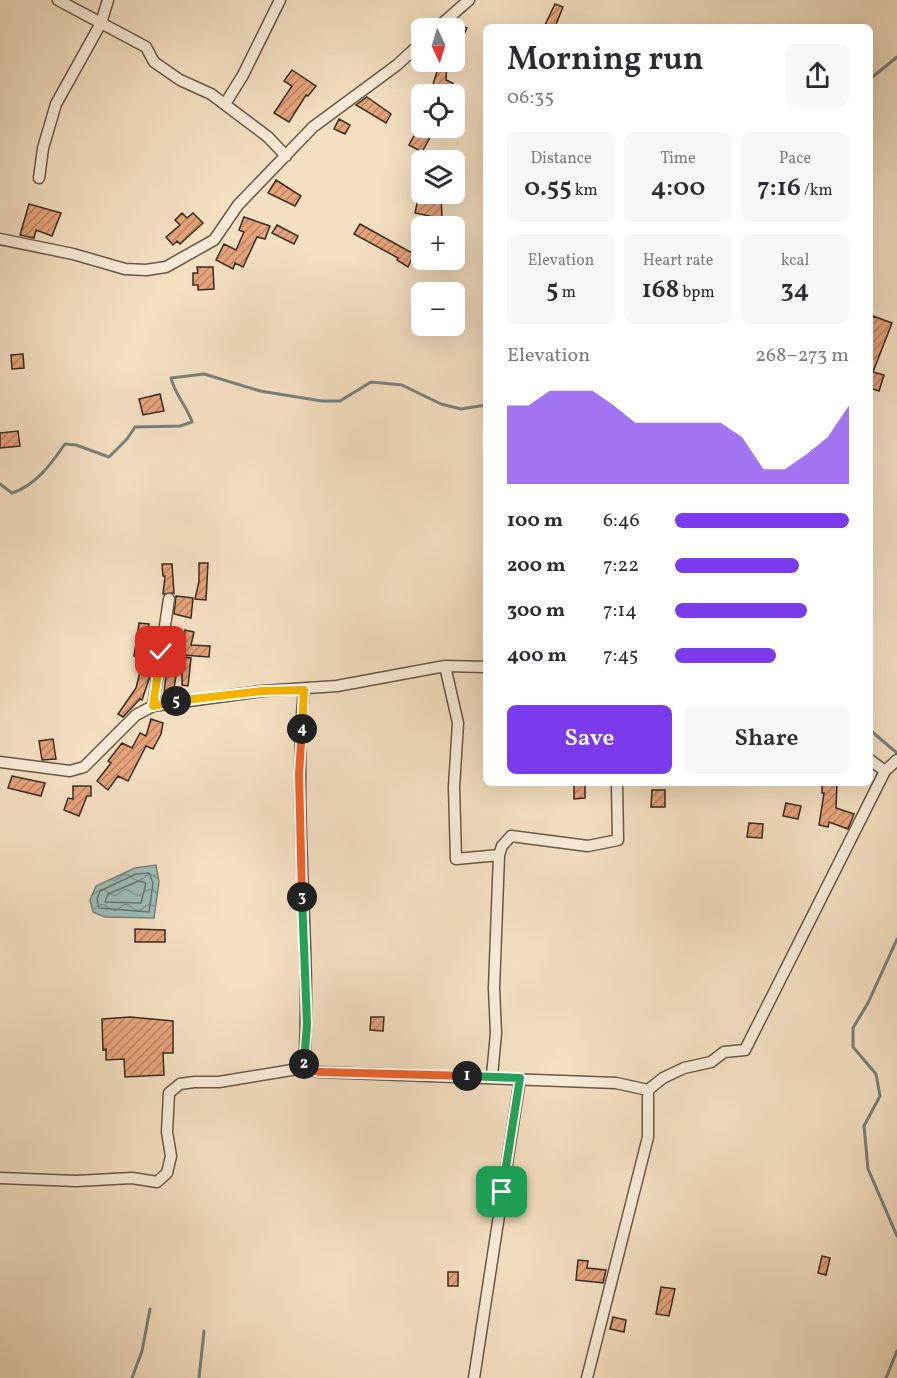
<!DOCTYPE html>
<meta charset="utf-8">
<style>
body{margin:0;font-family:Vollkorn,serif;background:#f7f7f7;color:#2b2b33;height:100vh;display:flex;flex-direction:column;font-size:22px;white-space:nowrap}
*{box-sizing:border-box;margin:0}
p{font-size:20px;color:#7c7c81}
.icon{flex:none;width:33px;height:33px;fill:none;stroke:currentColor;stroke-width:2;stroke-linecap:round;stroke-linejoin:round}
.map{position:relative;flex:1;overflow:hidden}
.sheet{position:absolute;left:483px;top:24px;width:390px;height:762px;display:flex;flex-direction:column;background:#fff;border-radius:9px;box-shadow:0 6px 24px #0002}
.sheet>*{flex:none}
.needle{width:39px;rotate:176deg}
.buttons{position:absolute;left:411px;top:18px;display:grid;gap:12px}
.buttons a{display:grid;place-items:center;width:54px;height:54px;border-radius:9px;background:#fff;box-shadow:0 6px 24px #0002;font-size:30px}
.pin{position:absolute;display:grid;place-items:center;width:51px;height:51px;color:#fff;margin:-26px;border-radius:12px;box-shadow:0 3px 9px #0006}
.km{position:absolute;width:30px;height:30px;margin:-15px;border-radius:50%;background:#222;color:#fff;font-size:16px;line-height:30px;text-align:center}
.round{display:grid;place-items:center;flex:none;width:63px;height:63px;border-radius:9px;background:#f7f7f7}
.head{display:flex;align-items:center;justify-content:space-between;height:102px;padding:0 24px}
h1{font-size:33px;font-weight:600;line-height:45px}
.figures{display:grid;grid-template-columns:repeat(3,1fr);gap:9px;height:102px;padding:6px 24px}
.figures div{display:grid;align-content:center;border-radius:9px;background:#f7f7f7;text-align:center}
.figures b{font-size:26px;font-weight:600}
.figures small{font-size:16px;font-weight:400}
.figures p{font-size:16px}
.chart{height:168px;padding:12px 24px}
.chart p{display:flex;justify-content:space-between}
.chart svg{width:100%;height:108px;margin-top:6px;fill:#7c3aed;opacity:.7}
.action{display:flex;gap:12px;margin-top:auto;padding:12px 24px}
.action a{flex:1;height:69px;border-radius:9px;background:#7c3aed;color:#fff;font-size:24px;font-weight:600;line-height:69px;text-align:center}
.action a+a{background:#f7f7f7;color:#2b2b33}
ul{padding:0 24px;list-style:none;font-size:20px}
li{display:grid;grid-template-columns:96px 72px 1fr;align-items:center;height:45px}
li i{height:15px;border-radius:8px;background:#7c3aed}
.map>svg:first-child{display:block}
</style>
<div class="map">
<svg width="897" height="1378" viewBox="0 0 897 1378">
<defs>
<pattern id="water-waves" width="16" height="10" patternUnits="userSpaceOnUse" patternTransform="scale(1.5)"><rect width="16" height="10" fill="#9dbcb9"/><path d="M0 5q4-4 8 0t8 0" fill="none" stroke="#819996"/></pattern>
<pattern id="building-hatch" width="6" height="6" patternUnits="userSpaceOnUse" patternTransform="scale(1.5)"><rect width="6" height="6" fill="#e6a37a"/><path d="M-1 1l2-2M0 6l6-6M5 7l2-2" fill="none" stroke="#bb8564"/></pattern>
</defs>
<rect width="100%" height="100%" fill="#f4dfc1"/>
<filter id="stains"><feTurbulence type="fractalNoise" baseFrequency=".00333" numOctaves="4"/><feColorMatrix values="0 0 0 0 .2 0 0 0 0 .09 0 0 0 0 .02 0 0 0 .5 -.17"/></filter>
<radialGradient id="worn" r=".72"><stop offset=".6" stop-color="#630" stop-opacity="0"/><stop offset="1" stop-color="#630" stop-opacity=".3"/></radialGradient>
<path fill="url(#water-waves)" stroke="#75827d" stroke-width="1.5" d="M156,865L159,882L154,918L105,917L93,912L90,900L96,886L135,868Z"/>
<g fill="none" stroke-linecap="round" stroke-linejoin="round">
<path stroke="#6b746e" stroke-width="1.5" d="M149,873L153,883L149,912L99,908L97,899L100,891L136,874Z
M139,881L146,883L141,903L105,902L108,894Z"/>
<path stroke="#75827d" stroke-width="3" d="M870,79L897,57
M0,484L12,493C35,486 51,464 65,444L76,445L109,457L127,439L135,427L180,426L192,422C187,406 175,395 171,378L204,374L260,391L322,401H340L371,382L402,385L441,404L461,409L486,405
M870,730L897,753
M897,939L868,1003L853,1028V1047L876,1074L880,1096L864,1126L868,1169L897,1236
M132,1378L142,1351L150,1309
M199,1378L204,1331
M886,1378L897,1351"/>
</g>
<path fill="url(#building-hatch)" stroke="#392c22" stroke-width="1.5" d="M555,4L563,7L555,27H544Z
M459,24L467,28L461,40L454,37Z
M440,62H447L446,80L453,83L447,94H430Z
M292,70L316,86L308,96L306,95L289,122L274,113L292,86L284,81Z
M367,97L391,114L386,123L356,105Z
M339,119L350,125L345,134L334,129Z
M419,127L432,134L422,152L409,145Z
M276,180L301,196L295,206L268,193Z
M419,194H441L442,219H430V216L415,213Z
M29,204L61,213L52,236L36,230L34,238L20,235Z
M182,213L187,218L193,213L203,223L180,244L177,241L173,245L166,237L180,225L175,220Z
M244,217L270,226L265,239L257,237L243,267L235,263L233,269L216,260L224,244L236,250L244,232L239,230Z
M360,224L414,254L408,267L397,260L398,258L354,234Z
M277,225L298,236L294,244L272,233Z
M197,267H213L214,289L198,290V285H193V273H198Z
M873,316L892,323L873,372L884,375L879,391L870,388V325Z
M23,354L24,368L12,369L11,355Z
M160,394L164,411L143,415L139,399Z
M18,431L20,446L0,448V433Z
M199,563H208L206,600L195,599L199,581Z
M162,564H172L174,593L163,594L165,576H163Z
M176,596L193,598L191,618L174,614Z
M139,623L149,624L147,641L155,643L150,676L142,700L140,699L123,717L118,714L136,688L143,660L134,656Z
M185,630L194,632L191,645L210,646L209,657L183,655Z
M168,655L191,658L188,686L182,685V666L180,671L177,670L173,694H164Z
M151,719L163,723L161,734L153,749L146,746L128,781L118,776L108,790L97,781L111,763L108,761L122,743L132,748L140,733L146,736Z
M53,739L56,759L42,760L39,741Z
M12,776L45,783L41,796L8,788Z
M822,783H837L836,808L854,814L848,829L829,822L828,827L819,825L824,793H822Z
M574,784H585V798L574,799Z
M73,786H91V796H87L79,816L64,810L68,798L73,799Z
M652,790H665V807H651Z
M786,803L801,806L798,819L783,816Z
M749,823L763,824L762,838L747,837Z
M135,929L165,930V942H135Z
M130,1017L173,1021V1053H163L164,1075L125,1077L124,1059L106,1060V1049L103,1050L102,1019Z
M371,1017H384L383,1031L370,1030Z
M822,1256L830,1258L826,1275L818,1273Z
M578,1260L588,1261L587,1268L606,1270L603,1283L576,1280Z
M448,1272H458V1286H448Z
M661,1287L675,1289L669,1316L656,1314Z
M613,1317L626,1320L624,1332L610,1329Z"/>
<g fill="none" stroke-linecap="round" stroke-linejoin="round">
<defs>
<path id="minor" d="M58,0L146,47L154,62L180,80L211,94L268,137L286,156
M437,28L469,0
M225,104L243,75L280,0
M39,178L43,148L56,104L101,23L108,0
M0,239L73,254L125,269L146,270L166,267L214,240L238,205L313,127L397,65L422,42
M445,666L458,723L454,787L456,859L499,855L494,988L496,1033L492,1076
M153,706L169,599
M870,760L885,771L897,760
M0,762L70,771L84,767L136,715L153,706L262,691L337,686L445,666L486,667
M499,855L502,846L511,836L588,846L618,840L617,783
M304,1068C312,942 292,816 304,690
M0,1178L76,1181L132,1178L157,1182L167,1173L171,1156L167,1132L169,1093L180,1084L194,1082H219L304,1068L319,1072L616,1083L648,1090
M474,1378L520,1079
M587,1378L648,1137V1090L663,1078L684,1068L711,1062L724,1052L745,1050L885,771"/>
</defs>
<use href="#minor" stroke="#68594a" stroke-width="13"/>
<use href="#minor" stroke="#f8ead7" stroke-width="10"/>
</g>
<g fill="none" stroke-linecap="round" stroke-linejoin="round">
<defs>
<path id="split-1" d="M467,1076L520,1078L502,1192"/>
<path id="split-2" d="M304,1064V1068L319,1072L467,1076"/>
<path id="split-3" d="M302,897L307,1024L304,1064"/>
<path id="split-4" d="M302,729L299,774L302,897"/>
<path id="split-5" d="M176,701L262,691L304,690L302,729"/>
<path id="split-6" d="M161,652L153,706L176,701"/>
</defs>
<use href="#split-1" stroke="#fff" stroke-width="12"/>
<use href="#split-2" stroke="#fff" stroke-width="12"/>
<use href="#split-3" stroke="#fff" stroke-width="12"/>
<use href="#split-4" stroke="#fff" stroke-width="12"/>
<use href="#split-5" stroke="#fff" stroke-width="12"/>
<use href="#split-6" stroke="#fff" stroke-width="12"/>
<use href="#split-1" stroke="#22a559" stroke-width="8"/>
<use href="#split-2" stroke="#f0652b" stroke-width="8"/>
<use href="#split-3" stroke="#22a559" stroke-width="8"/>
<use href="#split-4" stroke="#f0652b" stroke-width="8"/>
<use href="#split-5" stroke="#f5b400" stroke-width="8"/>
<use href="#split-6" stroke="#f5b400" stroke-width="8"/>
</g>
<rect width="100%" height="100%" filter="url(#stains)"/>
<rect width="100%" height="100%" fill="url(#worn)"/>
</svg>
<div class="buttons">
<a><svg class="needle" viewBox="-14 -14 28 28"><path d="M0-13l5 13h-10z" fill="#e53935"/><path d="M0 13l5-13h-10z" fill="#7c7c81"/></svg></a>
<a><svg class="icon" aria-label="locate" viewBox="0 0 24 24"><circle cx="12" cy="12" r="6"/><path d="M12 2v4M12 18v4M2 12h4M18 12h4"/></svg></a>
<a><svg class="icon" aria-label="layers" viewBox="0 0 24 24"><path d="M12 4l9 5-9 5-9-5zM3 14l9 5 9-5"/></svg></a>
<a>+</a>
<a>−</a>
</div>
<div class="pin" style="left:502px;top:1192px;background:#1e9e55"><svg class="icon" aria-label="arrive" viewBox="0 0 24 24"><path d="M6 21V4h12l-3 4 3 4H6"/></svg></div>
<div class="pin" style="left:161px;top:652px;background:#d93025"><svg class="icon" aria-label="check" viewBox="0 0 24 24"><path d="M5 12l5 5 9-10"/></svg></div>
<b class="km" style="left:467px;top:1076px">1</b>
<b class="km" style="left:304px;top:1064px">2</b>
<b class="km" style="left:302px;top:897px">3</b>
<b class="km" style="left:302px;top:729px">4</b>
<b class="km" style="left:176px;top:701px">5</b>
<section class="sheet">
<div class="head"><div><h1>Morning run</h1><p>06:35</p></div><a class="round"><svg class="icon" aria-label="share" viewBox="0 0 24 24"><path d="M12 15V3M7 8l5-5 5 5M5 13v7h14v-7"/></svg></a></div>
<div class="figures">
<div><p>Distance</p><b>0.55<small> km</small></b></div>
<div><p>Time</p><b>4:00</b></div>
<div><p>Pace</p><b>7:16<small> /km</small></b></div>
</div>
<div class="figures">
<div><p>Elevation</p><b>5<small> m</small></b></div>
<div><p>Heart rate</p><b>168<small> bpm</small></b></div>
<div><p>kcal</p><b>34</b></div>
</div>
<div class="chart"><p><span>Elevation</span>268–273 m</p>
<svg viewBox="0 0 160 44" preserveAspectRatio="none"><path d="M0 44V12L10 12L20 6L30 6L40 6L50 12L60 19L70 19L80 19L90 19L100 19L110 25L120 38L130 38L140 32L150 25L160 12V44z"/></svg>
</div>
<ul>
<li><b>100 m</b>6:46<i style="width:100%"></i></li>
<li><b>200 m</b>7:22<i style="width:71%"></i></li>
<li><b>300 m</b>7:14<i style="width:76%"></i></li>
<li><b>400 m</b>7:45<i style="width:58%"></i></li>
</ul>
<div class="action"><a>Save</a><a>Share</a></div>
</section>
</div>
